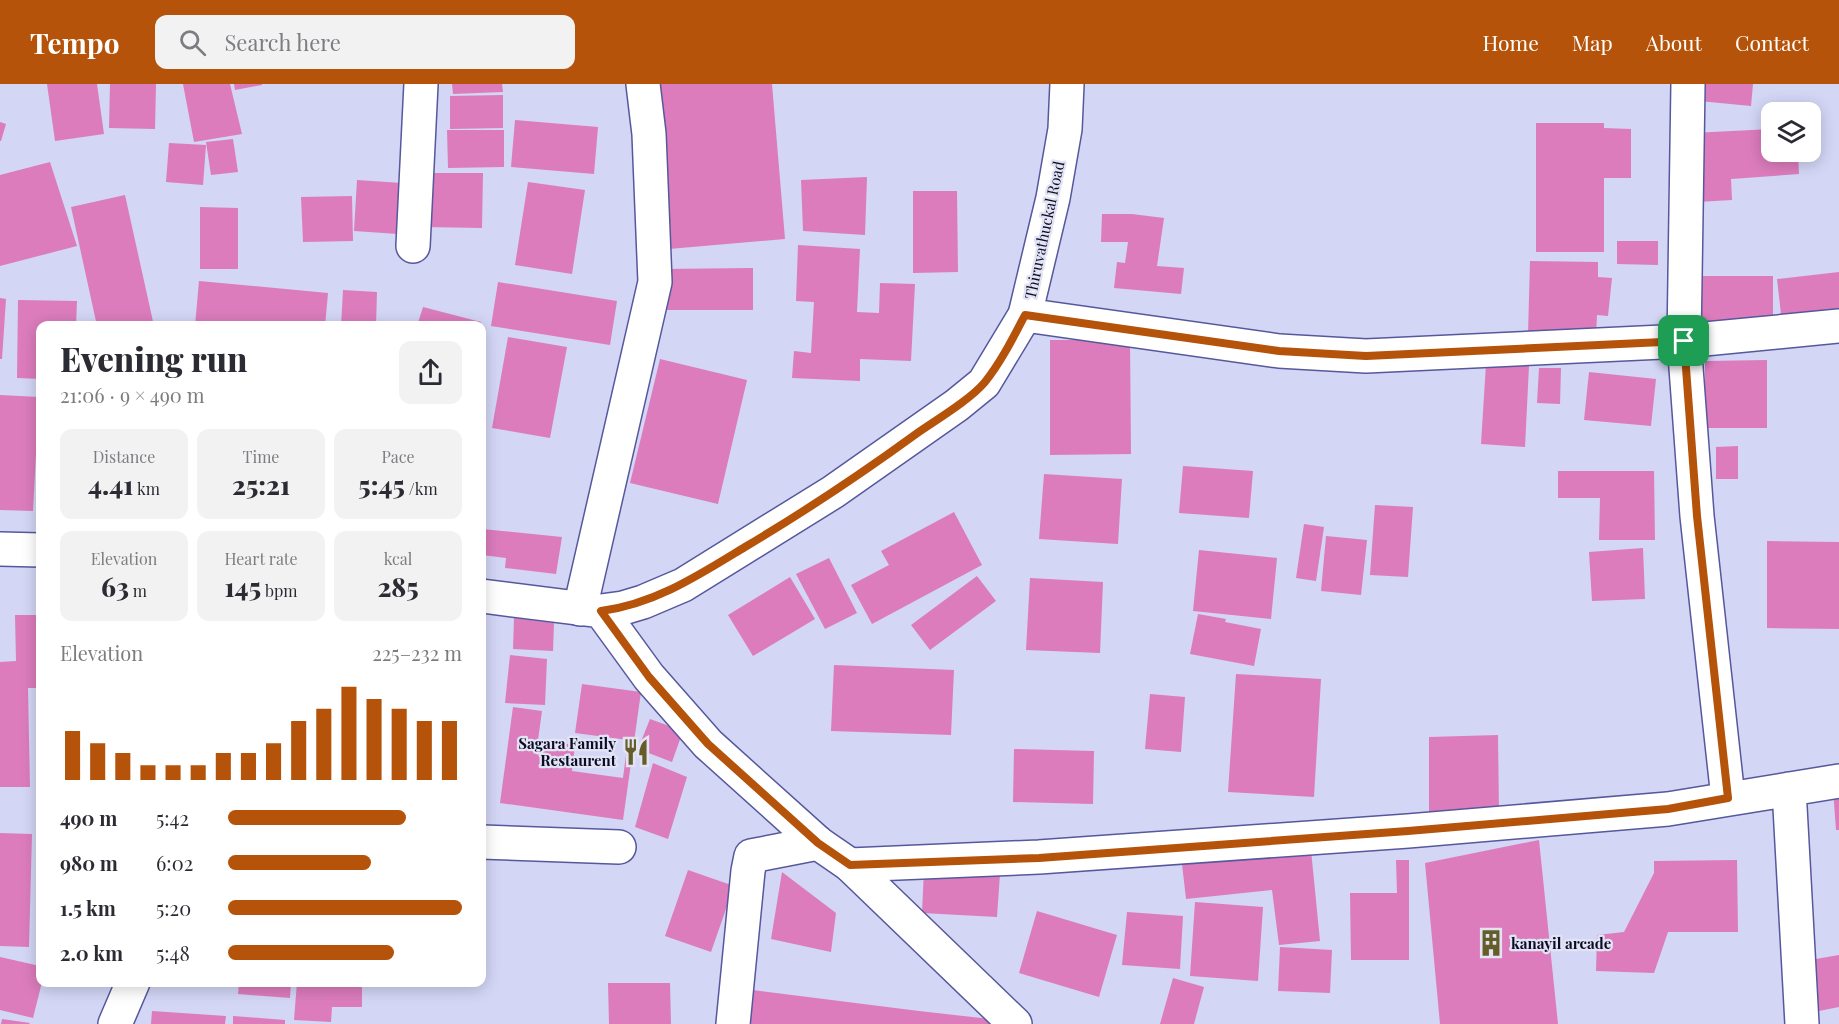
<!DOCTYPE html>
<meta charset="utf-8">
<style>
body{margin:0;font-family:"Playfair Display",serif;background:#f2f2f3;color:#2b2b33;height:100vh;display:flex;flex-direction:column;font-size:22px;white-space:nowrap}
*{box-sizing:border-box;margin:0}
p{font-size:20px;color:#7c7c81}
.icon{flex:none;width:33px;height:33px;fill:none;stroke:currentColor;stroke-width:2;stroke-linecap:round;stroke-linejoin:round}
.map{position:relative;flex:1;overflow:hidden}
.drawer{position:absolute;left:36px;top:237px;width:450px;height:666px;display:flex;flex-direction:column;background:#fff;border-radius:12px;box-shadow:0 3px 15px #0003}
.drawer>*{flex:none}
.controls{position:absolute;left:1761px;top:18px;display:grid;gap:12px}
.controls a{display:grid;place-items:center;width:60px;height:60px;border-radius:12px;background:#fff;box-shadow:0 3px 15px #0003;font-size:30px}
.pin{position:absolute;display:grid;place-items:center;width:51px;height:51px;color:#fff;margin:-26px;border-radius:12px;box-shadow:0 3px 9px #0006}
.round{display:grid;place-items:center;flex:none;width:63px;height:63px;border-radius:12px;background:#f2f2f3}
.summary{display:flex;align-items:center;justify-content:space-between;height:102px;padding:0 24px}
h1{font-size:33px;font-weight:800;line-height:45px}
.stats{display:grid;grid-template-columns:repeat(3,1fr);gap:9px;height:102px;padding:6px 24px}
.stats div{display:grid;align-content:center;border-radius:12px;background:#f2f2f3;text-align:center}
.stats b{font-size:26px;font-weight:800}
.stats small{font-size:16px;font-weight:400}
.stats p{font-size:16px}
.chart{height:168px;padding:12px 24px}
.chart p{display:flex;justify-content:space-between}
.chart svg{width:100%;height:108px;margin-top:6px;stroke:#b45309;stroke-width:6}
ul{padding:0 24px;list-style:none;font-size:20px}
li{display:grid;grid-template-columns:96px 72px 1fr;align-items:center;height:45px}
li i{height:15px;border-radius:8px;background:#b45309}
header{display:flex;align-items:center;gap:36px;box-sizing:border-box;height:84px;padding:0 30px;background:#b45309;color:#fff}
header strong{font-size:28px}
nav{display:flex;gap:33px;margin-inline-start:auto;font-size:21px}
.search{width:420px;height:54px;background:#f2f2f3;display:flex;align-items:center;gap:15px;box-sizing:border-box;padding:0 21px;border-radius:12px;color:#7c7c81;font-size:22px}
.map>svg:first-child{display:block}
</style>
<header>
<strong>Tempo</strong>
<div class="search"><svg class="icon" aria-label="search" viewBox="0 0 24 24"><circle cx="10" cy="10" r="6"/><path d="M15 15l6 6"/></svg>Search here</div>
<nav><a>Home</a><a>Map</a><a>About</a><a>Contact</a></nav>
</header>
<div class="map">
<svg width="1839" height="940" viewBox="0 0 1839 940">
<rect width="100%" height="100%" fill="#d3d6f5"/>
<path fill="#dc7cbc" d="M47,0H97L104,50L55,57Z
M110,0H156L155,45L109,44Z
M183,0H230L242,50L194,58Z
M234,0H262V1L235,6Z
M452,0H502L503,8L453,10Z
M656,0H772L785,155L669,165Z
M1701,0H1753L1751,22L1699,17Z
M503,11V44L450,45V12Z
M515,36L598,43L594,90L511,83Z
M0,38L6,40L1,57H0Z
M1536,39H1604V44L1631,45V94H1604V168H1536Z
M1772,45V68H1798L1799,90L1731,95L1732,116L1697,118L1692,49Z
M447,46H504V83L448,84Z
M233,55L238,88L211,91L206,58Z
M169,59L206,61L203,101L166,98Z
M50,78L77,162L0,182V91Z
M424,89H483L482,144L424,143Z
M867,93L865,151L803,147L801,96Z
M357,96L402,99L398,150L354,147Z
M528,98L585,106L572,190L515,181Z
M913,107H957L958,188L913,189Z
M125,111L154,242H97L71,123Z
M352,112L353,157L303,158L301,113Z
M200,123L238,124V185H200Z
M1102,130H1132L1164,134L1157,182L1184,184L1181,210L1114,204L1117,178L1125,179L1128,158H1101Z
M1617,157H1658V181L1617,180Z
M798,161L860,165L857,228L879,229L880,199L915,200L911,277L860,275V297L792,294L794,267L811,269L814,218L796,217Z
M1530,177L1598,178V193L1612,194L1608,232L1597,231L1596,252L1528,250Z
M753,184V226H663V185Z
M1839,188V233L1782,239L1777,195Z
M1691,192H1773V244H1691Z
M199,197L328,209L325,242H195Z
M498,198L617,217L610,261L491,242Z
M343,206L377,208L376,242H341Z
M0,214L6,215L2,275H0Z
M18,216L77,217L76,242H40V295L17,294Z
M423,223L481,238L479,242H417Z
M508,253L567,263L550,354L492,344Z
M1050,256H1130L1131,370L1050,371Z
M660,275L747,296L718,420L630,399Z
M1767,276V344H1705V277Z
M1486,280L1529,282L1525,363L1481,360Z
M1539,284H1561L1560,320L1537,319Z
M1589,288L1656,295L1651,342L1584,336Z
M0,311L39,313L33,427L0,426Z
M1738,362V395H1716V363Z
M1183,382L1253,387L1249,434L1179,429Z
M1558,387H1654L1655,456H1599L1600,414H1558Z
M1044,390L1122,395L1118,460L1039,455Z
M1375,421L1413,423L1408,493L1370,491Z
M954,428L982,481L872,540L851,501L889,481L881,467Z
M1304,440L1324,443L1316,497L1296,494Z
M482,445L562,453L556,490L505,484L506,474L482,471Z
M1326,452L1367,456L1361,511L1321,507Z
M1767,457L1839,458V545L1767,544Z
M1643,464L1645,515L1592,517L1589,468Z
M1199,466L1277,474L1271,535L1193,527Z
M829,474L857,529L825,545L796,490Z
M977,492L996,517L930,566L911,541Z
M790,493L815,535L753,572L728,531Z
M1030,494L1103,498L1100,569L1026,566Z
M1198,530L1226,535L1225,538L1261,545L1254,582L1190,570Z
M15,531H40V604H28L30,703H0V578L16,577Z
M514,534L554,539L553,567L513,565Z
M510,571L547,575L545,621L505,619Z
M834,581L954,586L951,651L831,647Z
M1236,590L1321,595L1314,713L1228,708Z
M582,600L641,608L623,736L500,719L513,623L542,627L538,656L575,661L572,687L623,694L628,656L575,649Z
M1150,610L1185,613L1181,668L1145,665Z
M650,635L683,647L672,678L638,665Z
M1498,651L1499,729L1429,732V653Z
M1014,665L1094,667L1093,720L1013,718Z
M653,679L687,693L668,755L635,743Z
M1839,704V746H1836L1833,705Z
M0,749L32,750L29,863L0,862Z
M1539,756L1558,940H1440L1425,779Z
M1311,766L1320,857L1279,861L1272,806L1186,815L1182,780Z
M1396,776H1409V876H1351L1350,809H1397Z
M1737,776L1738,848H1668L1654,889L1596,887L1597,851L1624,848L1654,789V777Z
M924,785L1000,790L997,833L922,829Z
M688,786L734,802L711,868L665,852Z
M782,788L836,829L831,868L771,855Z
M1195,818L1263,823L1258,897L1190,892Z
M1037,827L1117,851L1099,913L1019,889Z
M1127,828L1183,832L1180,885L1122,881Z
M1280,863L1332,866L1330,909L1278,907Z
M1839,871V923L1814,928L1804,877Z
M0,873L40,882L42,898L33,934L0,926Z
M1173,894L1204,903L1194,940H1160Z
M61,898H96V902H61Z
M211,898H229L228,903Z
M239,898H291L290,914L238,910Z
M297,898H362V923H332L331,938L294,936Z
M608,899H670L671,940H609Z
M753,906L919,927L990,935L989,940H749Z
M152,927L226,932L225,940H151Z
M233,932L285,936V940H233Z
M2,935L30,939L29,940H1Z"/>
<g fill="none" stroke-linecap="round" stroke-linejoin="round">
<defs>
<path id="street" d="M1688,0L1684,257L1697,432L1728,714
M413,162L421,0
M1025,231L1279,267L1366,272L1684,257L1839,242
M580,525L655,198L649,50L643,0
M1789,705L1802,940
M482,758L619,763
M850,781L1039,773L1408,747L1668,725L1839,697
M115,940L133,898
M733,940L748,787L751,772L818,759"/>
<path id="secondary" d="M0,465L40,466
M482,512L601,527L623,524L643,518L683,501L833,408L957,321L984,299L1025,231L1053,114L1065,45L1067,0
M601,527L649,593L708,660L818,759L850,781L1015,940"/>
</defs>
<use href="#street" stroke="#56589b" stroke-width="36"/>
<use href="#secondary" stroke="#56589b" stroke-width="36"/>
<use href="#street" stroke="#fff" stroke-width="33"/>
<use href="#secondary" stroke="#fff" stroke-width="33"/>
</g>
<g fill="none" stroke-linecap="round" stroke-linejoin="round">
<defs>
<path id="route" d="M1025,231L1279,267L1366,272L1684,257L1697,432L1728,714L1668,725L1408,747L1039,774L850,781L818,759L708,660L649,593L601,527C655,520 699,491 745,463C804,428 861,390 916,350C936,336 970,316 985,298C1001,278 1013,254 1025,231Z"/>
</defs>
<use href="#route" stroke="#fff" stroke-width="12"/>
<use href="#route" stroke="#b45309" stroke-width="8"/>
</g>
<defs>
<symbol id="restaurant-bare" viewBox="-9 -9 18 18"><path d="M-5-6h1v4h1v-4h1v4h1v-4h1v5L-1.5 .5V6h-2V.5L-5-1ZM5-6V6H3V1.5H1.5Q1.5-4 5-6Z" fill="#645c29" stroke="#e2e4f4" stroke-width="2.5" paint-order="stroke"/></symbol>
<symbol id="building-bare" viewBox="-9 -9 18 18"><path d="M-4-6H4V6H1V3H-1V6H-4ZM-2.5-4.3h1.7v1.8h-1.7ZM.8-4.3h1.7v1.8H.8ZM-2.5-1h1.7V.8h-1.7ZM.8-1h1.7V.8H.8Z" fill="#645c29" stroke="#e2e4f4" stroke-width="2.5" paint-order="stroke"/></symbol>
</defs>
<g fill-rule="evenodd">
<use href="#restaurant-bare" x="617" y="649" width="38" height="38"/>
<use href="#building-bare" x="1472" y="840" width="38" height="38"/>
</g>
<g text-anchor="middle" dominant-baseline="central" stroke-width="4.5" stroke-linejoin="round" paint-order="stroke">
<g font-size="15" fill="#0c0b26" stroke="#e2e4f4">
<text transform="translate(1044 146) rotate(-78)">Thiruvathuckal Road</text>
</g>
<g font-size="15" font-weight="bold" fill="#0c0b26" stroke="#e2e4f4" text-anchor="end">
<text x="616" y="659">Sagara Family<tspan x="616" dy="17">Restaurent</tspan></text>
<text x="1511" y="859" text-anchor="start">kanayil arcade</text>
</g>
</g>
</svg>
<div class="controls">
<a><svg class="icon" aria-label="layers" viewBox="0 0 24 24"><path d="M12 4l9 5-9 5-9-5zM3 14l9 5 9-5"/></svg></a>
</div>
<div class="pin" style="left:1684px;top:257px;background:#1e9e55"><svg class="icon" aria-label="arrive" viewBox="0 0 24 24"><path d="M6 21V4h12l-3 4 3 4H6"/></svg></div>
<section class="drawer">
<div class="summary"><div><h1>Evening run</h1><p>21:06 · 9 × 490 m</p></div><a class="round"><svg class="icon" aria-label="share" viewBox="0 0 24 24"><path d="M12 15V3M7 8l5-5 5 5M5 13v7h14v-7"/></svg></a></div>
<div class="stats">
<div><p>Distance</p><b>4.41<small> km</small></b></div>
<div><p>Time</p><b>25:21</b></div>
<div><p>Pace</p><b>5:45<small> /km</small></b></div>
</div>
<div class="stats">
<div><p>Elevation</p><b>63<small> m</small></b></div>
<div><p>Heart rate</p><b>145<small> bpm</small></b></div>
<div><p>kcal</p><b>285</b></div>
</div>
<div class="chart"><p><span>Elevation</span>225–232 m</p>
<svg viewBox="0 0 160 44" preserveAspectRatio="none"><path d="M5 44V24M15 44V29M25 44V33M35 44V38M45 44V38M55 44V38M65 44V33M75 44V33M85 44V29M95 44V20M105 44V15M115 44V6M125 44V11M135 44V15M145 44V20M155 44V20"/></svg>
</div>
<ul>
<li><b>490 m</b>5:42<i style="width:76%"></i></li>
<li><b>980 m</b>6:02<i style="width:61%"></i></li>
<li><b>1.5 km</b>5:20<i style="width:100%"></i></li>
<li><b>2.0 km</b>5:48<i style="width:71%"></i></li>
</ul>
</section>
</div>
